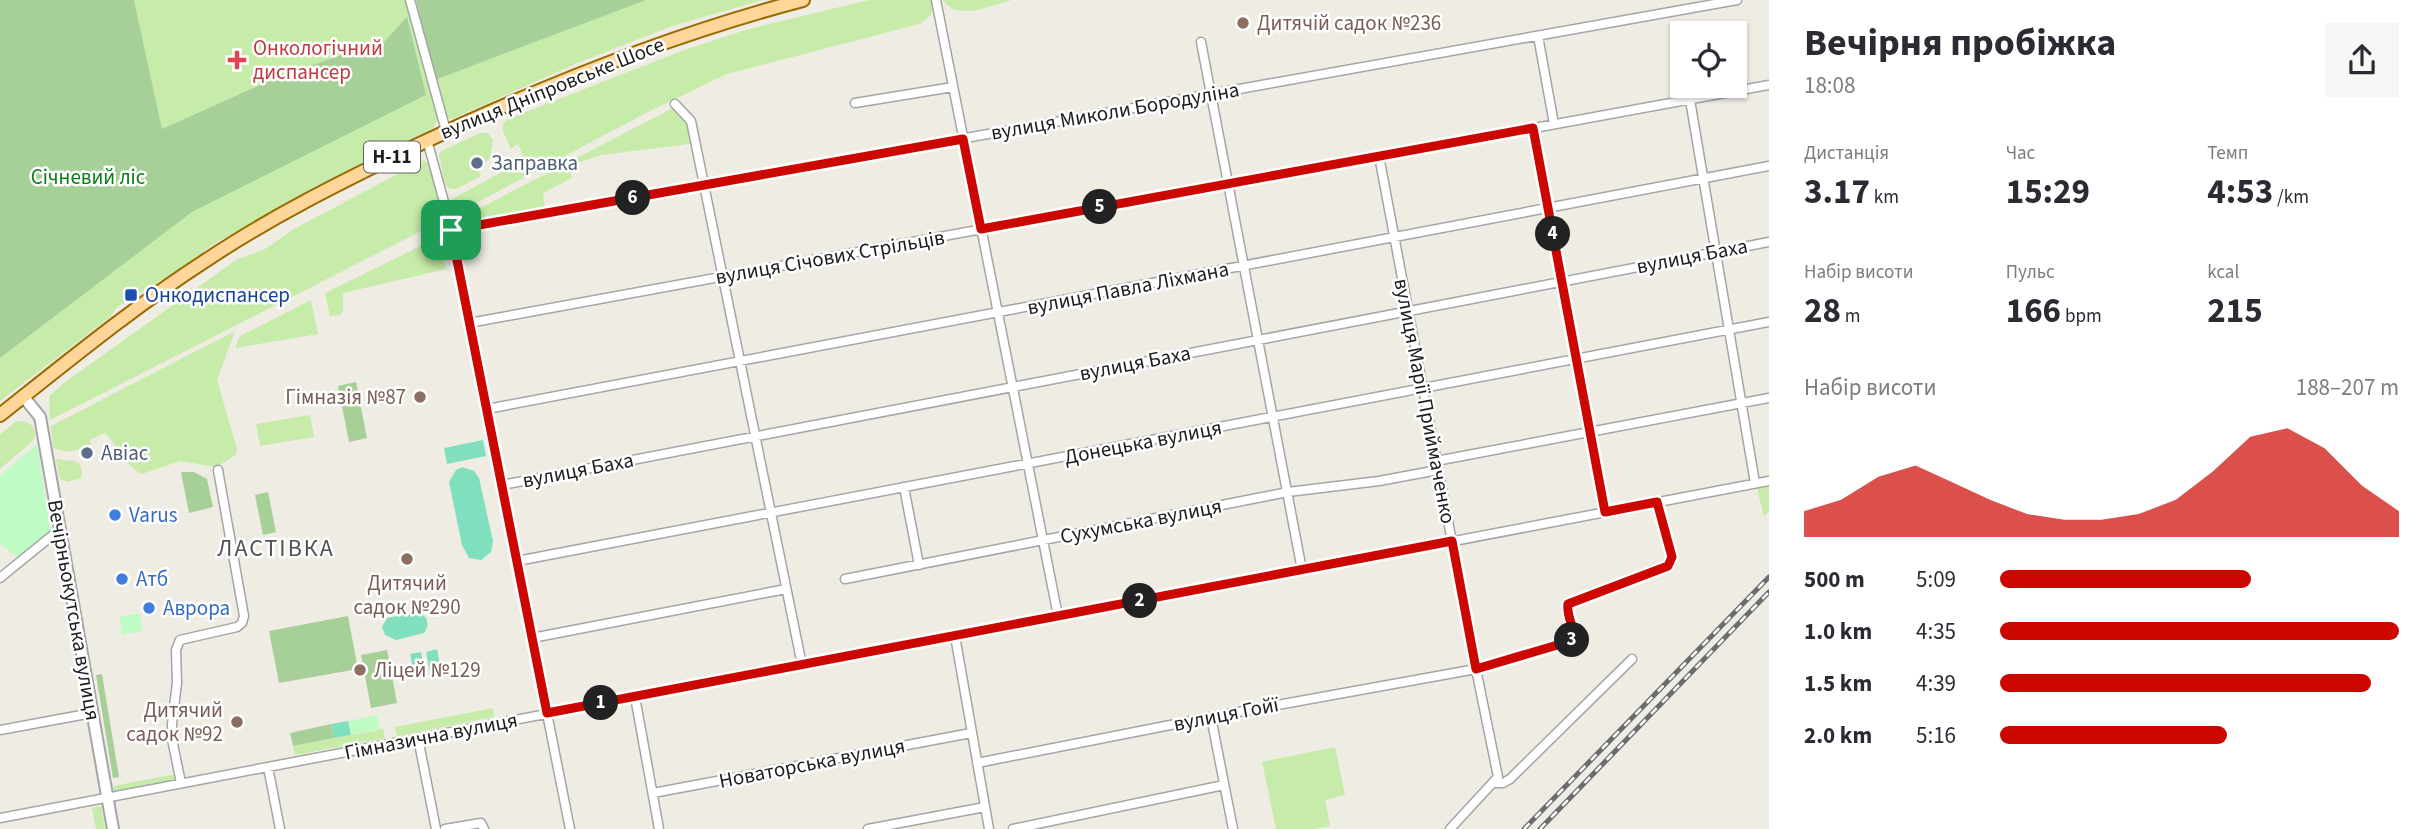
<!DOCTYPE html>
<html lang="uk">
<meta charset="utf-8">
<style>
body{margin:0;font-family:"Source Sans 3",sans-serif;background:#f7f7f7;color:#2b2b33;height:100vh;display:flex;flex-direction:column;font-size:26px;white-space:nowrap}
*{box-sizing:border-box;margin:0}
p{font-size:23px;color:#7c7c81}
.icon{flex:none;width:38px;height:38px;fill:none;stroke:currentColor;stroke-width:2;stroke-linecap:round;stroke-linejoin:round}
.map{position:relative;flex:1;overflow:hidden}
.details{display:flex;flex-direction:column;background:#fff;width:665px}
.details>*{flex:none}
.fabs{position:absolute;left:1670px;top:21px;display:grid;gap:14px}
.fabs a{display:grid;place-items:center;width:77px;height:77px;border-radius:0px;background:#fff;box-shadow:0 2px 5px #0004;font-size:35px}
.pin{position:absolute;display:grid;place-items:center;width:60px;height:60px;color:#fff;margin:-30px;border-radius:14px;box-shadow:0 4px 10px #0006}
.km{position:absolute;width:35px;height:35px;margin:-18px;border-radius:50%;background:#222;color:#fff;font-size:19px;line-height:35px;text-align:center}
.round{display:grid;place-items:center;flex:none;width:74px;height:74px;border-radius:0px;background:#f7f7f7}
.overview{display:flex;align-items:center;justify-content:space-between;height:119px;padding:0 35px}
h1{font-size:38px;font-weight:700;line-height:52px}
.metrics{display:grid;grid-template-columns:repeat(3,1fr);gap:10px;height:119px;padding:7px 35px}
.metrics div{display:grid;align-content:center}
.metrics b{font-size:35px;font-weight:700}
.metrics small{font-size:19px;font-weight:400}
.metrics p{font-size:19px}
.chart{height:196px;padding:14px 35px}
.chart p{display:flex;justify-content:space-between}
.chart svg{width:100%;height:126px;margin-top:7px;fill:#cc0700;opacity:.7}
ul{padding:0 35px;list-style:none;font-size:23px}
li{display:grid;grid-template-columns:112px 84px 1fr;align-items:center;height:52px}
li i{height:18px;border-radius:9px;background:#cc0700}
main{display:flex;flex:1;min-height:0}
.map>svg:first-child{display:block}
</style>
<main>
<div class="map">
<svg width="1769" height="829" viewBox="0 0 1769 829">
<rect width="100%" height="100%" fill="#efece4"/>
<path fill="#c7eba8" d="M134,0H408L438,119L433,128L309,190L212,245L180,269L116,308L110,317L0,401V358L192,212L426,95L384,42L375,43L278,77L162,129Z
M646,0H763L672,26L575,64L452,119L445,117L435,80Z
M869,0H932C935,12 930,18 919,24L727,74L644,114L457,213L453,212L449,203L452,199L504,171L523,155L518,144L511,149L503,132V124L508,119L687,49L749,29Z
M943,0H1012C992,5 957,22 943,0Z
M677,106L691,121L696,143L601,155L569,166L572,178L543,193L546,213L468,227L459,219Z
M480,133H488L493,140L490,159L477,167L481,176L456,189H450L445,184L439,155L441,151Z
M424,160L430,165L441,213V219L437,223L50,420L49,396L64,383L236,260L265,249L294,229Z
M439,237L446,269L343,293V311L340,315L330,316L325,293Z
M311,300L318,334L235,348L240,336Z
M235,331L217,380L237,449L236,455L216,467L180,461L142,474C120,462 120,447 105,433L90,440L91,445C78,450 66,455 53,447L51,426Z
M310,415L314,437L260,446L256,424Z
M16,421C29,420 38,426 34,440L0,469V435Z
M56,459L74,461L80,464L82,474L81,478L68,482L60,479Z
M1769,482V511L1764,517L1756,484Z
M493,708L494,717L397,736L395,727Z
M383,729L385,738L295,755L293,746Z
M1335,747L1345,795L1325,800L1330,826L1313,829H1276L1262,762Z
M176,774L178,780L115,792L113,786Z
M101,806L105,829H96L92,808Z"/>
<path fill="#a6d097" d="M0,0H134L162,129L278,77L375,43L384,42L407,17L426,95L192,212L0,358Z
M416,0H646L435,80Z
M356,382L367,438L349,442L338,386Z
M181,472H194L207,479L213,507L189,513Z
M268,492L276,532L263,535L255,495Z
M348,616L358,669L279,683L269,631Z
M387,650L397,703L371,708L361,655Z
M102,674L119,777L113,778L96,675Z
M331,724L334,738L293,746L290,733Z"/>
<path fill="#c0fbc6" d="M37,444L51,531L49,537L21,560L0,544V476Z
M140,613L143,631L122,635L119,617Z
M377,715L380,729L351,735L348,721Z"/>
<path fill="#80e0be" d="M483,440L486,456L447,464L444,448Z
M462,467L474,471L479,478L493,541L491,552L481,560L469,558L462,545L449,482L456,470Z
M415,612C427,613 431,624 424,633L396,640L385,635L382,627L387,618Z
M437,649L441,670L430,672L426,652Z
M421,652L425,673L414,675L410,654Z
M348,721L351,735L334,738L331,724Z"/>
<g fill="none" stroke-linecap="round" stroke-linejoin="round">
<defs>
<path id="minor" d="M410,0L446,131
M936,0L1058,616
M1538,36L1554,124
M1201,42L1302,570
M1690,100L1755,483
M855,103L953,87
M675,104L691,121L802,665
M1533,128L1605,512
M427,140L449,220L570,829
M1379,156L1476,669L1571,641L1574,638C1574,626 1566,615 1568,604L1671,563L1672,553L1657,502
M451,230L1737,0
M469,323L1769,85
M487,409L1769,166
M1436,461L1769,398
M502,485L1769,242
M904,487L919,565
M517,561L1769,322
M0,578L59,530
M845,579L1288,492L1379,481L1438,470
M955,636L989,829
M532,638L786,589
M635,697L659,829
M1211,717L1233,829
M0,730L92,713
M418,738L436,829
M977,763L1211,717L1476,669L1498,777L1450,829
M268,767L280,829
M181,783L172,739V724L177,683L176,650L180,640L237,627L242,623L244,616L218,470
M1493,783H1503L1510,779L1632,659
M653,793L971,733
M0,818L1769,481
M445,829L481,823L484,829
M868,829L985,807
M1013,829L1224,785"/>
<path id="tertiary" d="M23,396L40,417L113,829"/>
<path id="primary" d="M0,415C68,361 135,306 208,259C271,217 339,183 407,150C535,89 666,36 803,0"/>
</defs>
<use href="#minor" stroke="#a5a5a5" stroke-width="11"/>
<use href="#tertiary" stroke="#a5a5a5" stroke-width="14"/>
<use href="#primary" stroke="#986b00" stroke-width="16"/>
<use href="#minor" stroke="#fff" stroke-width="8"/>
<use href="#tertiary" stroke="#fff" stroke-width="10"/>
<use href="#primary" stroke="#fed69a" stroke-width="12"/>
<defs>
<path id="rail" d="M1524,829L1769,577
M1540,829L1769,592"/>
</defs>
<use href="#rail" stroke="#6c6c6c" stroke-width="5"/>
<use href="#rail" stroke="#fff" stroke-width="2.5" stroke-dasharray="8" stroke-linecap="butt"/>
</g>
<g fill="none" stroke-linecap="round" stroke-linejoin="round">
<defs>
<path id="route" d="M1533,128L1605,512L1657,502L1672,557L1668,566L1568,604C1566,615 1574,626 1574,638L1571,641L1476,669L1452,541L547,713L451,230L963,139L981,229Z"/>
</defs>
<use href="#route" stroke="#fff" stroke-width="14"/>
<use href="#route" stroke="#cc0700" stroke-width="9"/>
</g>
<g fill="#8d6e63" stroke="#fff" stroke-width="2.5">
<circle cx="1243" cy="23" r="7"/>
<circle cx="420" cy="397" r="7"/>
<circle cx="407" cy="559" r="7"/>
<circle cx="360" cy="670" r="7"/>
<circle cx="237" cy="722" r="7"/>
</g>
<path fill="#e0444e" stroke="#fff" stroke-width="2.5" d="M233.5 49.5h7v7h7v7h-7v7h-7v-7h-7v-7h7z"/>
<g fill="#5c6f8a" stroke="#fff" stroke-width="2.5">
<circle cx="477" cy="163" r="7"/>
<circle cx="87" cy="453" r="7"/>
</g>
<rect fill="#1a4fb4" stroke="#fff" stroke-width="2.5" x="124" y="288" width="14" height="14" rx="3.5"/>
<g fill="#3f7fe0" stroke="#fff" stroke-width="2.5">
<circle cx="115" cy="515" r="7"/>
<circle cx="122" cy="579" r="7"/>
<circle cx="149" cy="608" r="7"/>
</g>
<g text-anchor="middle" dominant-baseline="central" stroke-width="5" stroke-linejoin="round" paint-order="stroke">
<rect fill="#fff" stroke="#626262" stroke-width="2" x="364" y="141.5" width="56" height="31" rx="5"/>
<g font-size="19" font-weight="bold" fill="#1e1e1e">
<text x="392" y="157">Н-11</text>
</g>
<g font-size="21" fill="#785e54" stroke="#fff" text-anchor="start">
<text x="1257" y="23">Дитячій садок №236</text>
<text x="406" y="397" text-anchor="end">Гімназія №87</text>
<text x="407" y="583" text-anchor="middle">Дитячий<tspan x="407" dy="24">садок №290</tspan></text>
<text x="374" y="670">Ліцей №129</text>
<text x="223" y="710" text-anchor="end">Дитячий<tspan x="223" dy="24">садок №92</tspan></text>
</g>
<g font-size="21" fill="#be3a42" stroke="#fff" text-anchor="start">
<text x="253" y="48">Онкологічний<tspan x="253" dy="24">диспансер</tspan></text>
</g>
<g font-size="21" fill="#1e1e1e" stroke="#fff">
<text transform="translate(552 88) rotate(-22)">вулиця Дніпровське Шосе</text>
<text transform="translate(1115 111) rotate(-10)">вулиця Миколи Бородуліна</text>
<text transform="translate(1692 256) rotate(-11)">вулиця Баха</text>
<text transform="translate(830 257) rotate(-10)">вулиця Січових Стрільців</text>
<text transform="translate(1128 288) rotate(-11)">вулиця Павла Ліхмана</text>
<text transform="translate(1135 363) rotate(-11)">вулиця Баха</text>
<text transform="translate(1425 401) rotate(79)">вулиця Марії Приймаченко</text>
<text transform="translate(1143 442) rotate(-11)">Донецька вулиця</text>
<text transform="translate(578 470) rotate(-11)">вулиця Баха</text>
<text transform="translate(1141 521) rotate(-11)">Сухумська вулиця</text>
<text transform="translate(74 610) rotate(80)">Вечірньокутська вулиця</text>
<text transform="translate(1226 714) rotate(-11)">вулиця Гойї</text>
<text transform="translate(431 736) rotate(-11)">Гімназична вулиця</text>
<text transform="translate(812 763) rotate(-11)">Новаторська вулиця</text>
</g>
<g font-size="21" fill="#4e5e75" stroke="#fff" text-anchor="start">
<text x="491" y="163">Заправка</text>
<text x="101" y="453">Авіас</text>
</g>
<g font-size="21" fill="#097f17" stroke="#fff">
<text x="88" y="177">Січневий ліс</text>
</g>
<g font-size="21" fill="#164399" stroke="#fff" text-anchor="start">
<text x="145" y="295">Онкодиспансер</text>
</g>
<g font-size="21" fill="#366cbe" stroke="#fff" text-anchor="start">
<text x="129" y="515">Varus</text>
<text x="136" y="579">Атб</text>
<text x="163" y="608">Аврора</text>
</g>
<g font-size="24" letter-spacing="2" fill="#515151" stroke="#fff">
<text x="276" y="548">ЛАСТІВКА</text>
</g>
</g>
</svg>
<div class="fabs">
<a><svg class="icon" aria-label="locate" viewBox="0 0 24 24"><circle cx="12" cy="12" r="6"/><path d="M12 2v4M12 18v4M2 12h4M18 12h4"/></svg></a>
</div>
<div class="pin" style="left:451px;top:230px;background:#1e9e55"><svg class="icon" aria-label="arrive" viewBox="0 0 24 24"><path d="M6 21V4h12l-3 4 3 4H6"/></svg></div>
<b class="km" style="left:601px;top:703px">1</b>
<b class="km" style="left:1140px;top:601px">2</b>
<b class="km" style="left:1572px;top:640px">3</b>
<b class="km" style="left:1553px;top:234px">4</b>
<b class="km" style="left:1100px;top:207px">5</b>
<b class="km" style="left:633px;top:198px">6</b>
</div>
<section class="details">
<div class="overview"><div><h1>Вечірня пробіжка</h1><p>18:08</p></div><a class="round"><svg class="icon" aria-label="share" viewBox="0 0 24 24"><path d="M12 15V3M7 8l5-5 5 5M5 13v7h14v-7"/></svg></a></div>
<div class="metrics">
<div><p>Дистанція</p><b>3.17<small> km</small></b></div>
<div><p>Час</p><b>15:29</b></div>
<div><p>Темп</p><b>4:53<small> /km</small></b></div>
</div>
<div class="metrics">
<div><p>Набір висоти</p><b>28<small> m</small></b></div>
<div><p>Пульс</p><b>166<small> bpm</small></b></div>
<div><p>kcal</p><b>215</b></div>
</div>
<div class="chart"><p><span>Набір висоти</span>188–207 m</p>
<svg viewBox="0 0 160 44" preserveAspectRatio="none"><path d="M0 44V35L10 31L20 23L30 19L40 25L50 31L60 36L70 38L80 38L90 36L100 31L110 21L120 9L130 6L140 13L150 26L160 35V44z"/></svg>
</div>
<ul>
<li><b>500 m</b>5:09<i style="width:63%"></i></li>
<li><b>1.0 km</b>4:35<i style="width:100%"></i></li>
<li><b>1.5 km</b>4:39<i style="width:93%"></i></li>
<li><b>2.0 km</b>5:16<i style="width:57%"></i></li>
</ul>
</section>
</main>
